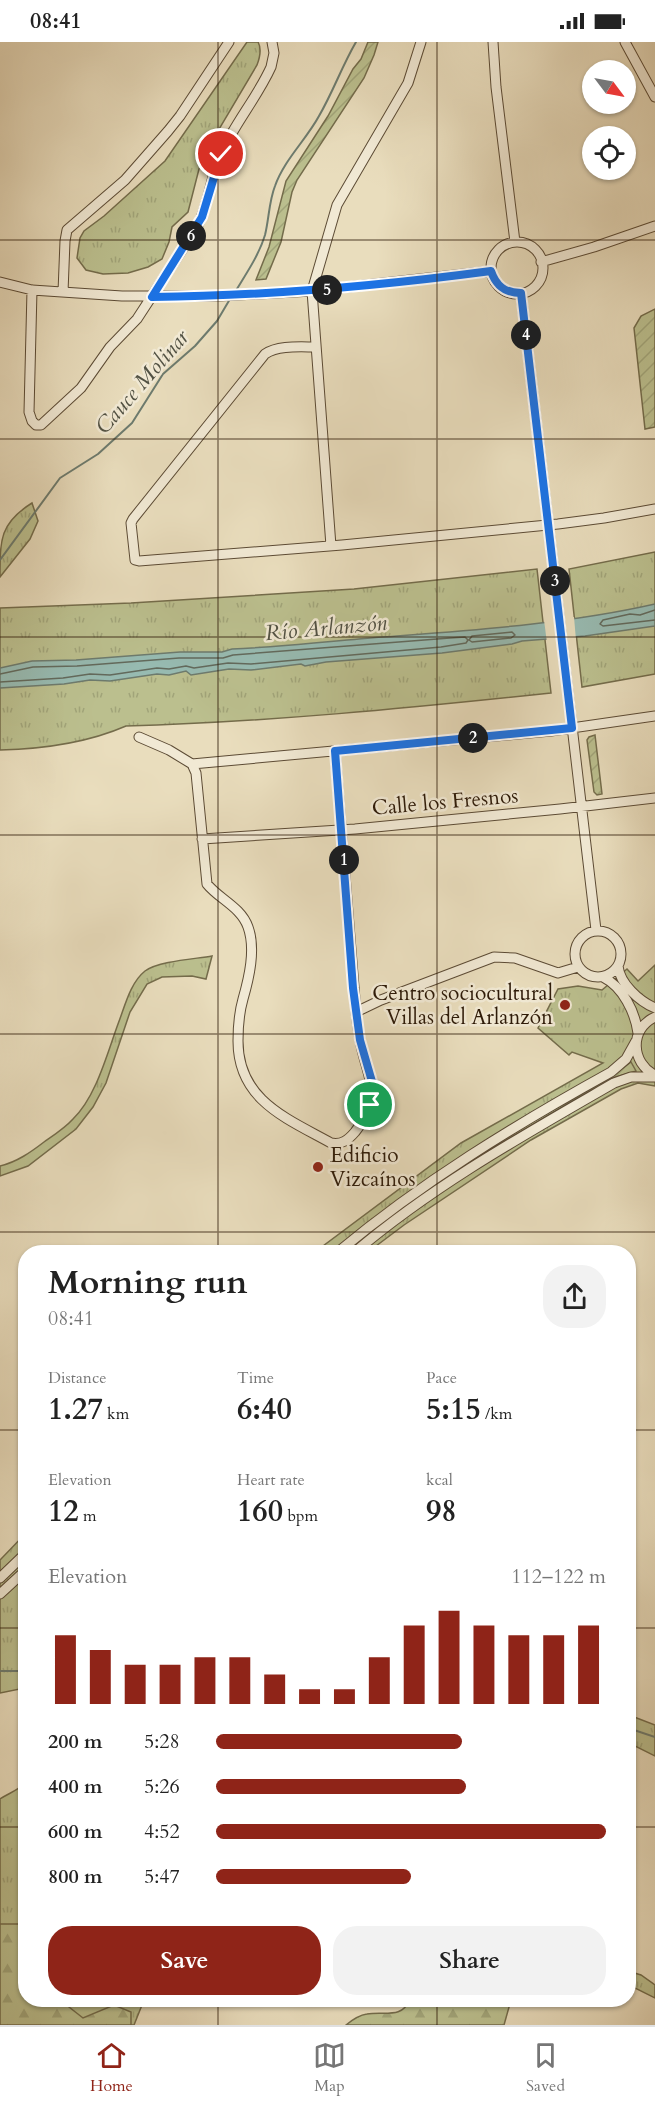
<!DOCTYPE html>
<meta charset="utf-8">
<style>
body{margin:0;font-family:Cardo,serif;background:#f2f2f2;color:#222;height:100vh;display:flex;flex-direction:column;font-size:22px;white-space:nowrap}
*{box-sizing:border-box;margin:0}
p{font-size:20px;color:#767676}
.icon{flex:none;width:33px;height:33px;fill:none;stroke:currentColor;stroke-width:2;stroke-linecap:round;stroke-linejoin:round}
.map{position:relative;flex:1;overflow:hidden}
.sheet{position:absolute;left:18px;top:1203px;width:618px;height:762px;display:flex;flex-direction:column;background:#fff;border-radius:24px;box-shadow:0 2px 4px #0004}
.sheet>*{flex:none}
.needle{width:39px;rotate:122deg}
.fabs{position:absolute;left:582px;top:18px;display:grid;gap:12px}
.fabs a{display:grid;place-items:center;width:54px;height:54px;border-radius:50%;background:#fff;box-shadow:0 2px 4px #0004;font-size:30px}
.pin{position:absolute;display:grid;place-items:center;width:51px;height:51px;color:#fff;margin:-26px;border:3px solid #fff;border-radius:50%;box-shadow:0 2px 6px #0007}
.km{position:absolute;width:30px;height:30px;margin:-15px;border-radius:50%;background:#222;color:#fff;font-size:16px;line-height:30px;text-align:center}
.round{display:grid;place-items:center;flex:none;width:63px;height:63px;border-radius:24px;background:#f2f2f2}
.head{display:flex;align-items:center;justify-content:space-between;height:102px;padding:0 30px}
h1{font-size:33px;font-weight:600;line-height:45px}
.figures{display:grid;grid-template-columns:repeat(3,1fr);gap:9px;height:102px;padding:6px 30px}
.figures div{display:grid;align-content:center}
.figures b{font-size:30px;font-weight:600}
.figures small{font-size:16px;font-weight:400}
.figures p{font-size:16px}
.chart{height:168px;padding:12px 30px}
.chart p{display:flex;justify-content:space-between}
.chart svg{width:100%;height:108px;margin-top:6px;stroke:#8f2418;stroke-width:6}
.primary-button{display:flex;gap:12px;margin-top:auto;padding:12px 30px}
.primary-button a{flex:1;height:69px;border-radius:24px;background:#8f2418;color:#fff;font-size:24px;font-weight:600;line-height:69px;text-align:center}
.primary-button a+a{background:#f2f2f2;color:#222}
ul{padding:0 30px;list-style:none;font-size:20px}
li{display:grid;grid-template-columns:96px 72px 1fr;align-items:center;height:45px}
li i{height:15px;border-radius:8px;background:#8f2418}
.status{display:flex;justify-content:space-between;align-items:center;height:42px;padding:0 30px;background:#fff;direction:ltr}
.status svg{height:16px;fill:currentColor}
.tabs{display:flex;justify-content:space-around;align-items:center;height:84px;border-top:2px solid #e0e0e0;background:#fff;font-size:16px;color:#767676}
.tabs a{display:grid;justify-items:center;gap:3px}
.tabs .active{color:#8f2418}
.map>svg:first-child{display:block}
</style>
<div class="status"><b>08:41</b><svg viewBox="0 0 49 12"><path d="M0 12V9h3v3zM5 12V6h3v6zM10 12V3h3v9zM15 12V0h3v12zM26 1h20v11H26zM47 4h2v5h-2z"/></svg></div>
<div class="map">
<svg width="655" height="1983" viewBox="0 0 655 1983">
<defs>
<pattern id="grass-tufts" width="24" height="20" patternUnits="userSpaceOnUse" patternTransform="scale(1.5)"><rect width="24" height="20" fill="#bbbf8e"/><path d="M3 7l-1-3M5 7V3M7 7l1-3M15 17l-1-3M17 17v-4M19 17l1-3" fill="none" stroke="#a1a479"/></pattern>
<pattern id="forest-firs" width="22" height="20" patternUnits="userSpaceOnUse" patternTransform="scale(1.5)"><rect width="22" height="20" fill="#bbbf8e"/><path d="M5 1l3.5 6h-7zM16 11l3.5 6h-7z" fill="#a1a479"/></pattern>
<pattern id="garden-furrows" width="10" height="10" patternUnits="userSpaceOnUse" patternTransform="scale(1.5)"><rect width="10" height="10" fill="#bbbf8e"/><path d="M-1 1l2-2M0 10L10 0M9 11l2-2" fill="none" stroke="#a1a479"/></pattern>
</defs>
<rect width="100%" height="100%" fill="#e9ddbd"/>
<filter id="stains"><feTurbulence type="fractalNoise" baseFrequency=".00333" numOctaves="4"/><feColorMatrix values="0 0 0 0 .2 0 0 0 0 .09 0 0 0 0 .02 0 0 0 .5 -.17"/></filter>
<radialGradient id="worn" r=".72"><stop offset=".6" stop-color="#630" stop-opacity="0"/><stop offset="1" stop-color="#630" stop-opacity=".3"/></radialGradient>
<path fill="url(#grass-tufts)" stroke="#746c4b" stroke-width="1.5" d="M247,0H258C262,7 260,15 257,23L209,104L199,127L188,170L172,185L169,200L162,217L148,225L128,231L103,232L86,228L77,216L80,196L84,189L104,174L165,119Z
M32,461L38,479L30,497L0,535C0,497 0,481 32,461Z
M655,510V632L582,645L569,527Z
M537,527L551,651C410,666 268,680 126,684C87,701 42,707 0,708V566L131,561L354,547Z
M212,914L206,937L192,934L162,935L147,942L130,970L106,1041L93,1065L76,1087L28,1124L0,1134V1124C17,1120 31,1110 44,1100C54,1093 65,1086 73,1077C96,1055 107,1012 118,982C125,964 130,941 145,929C159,919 195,917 212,914Z
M655,923V1044L638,1041L621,1047L531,1098L404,1183L368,1210H315L461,1101L603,1021L572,1010L569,1013L538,986L558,947L578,944L602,948L627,927L638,939Z
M25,1492V1646L0,1651V1518Z
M629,1673L655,1683V1714L629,1701Z
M25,1741L26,1958H144L134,1983H0V1757C9,1751 17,1749 25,1741Z
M628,1929L641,1933L655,1943V1956L629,1943Z"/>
<path fill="url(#forest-firs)" stroke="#746c4b" stroke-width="1.5" d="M0,1882H25L26,1958H60L83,1976L114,1963L131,1970V1983H0Z
M409,1958H511L504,1983H346C352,1978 360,1973 367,1972C383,1969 403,1977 409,1958Z"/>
<path fill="url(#garden-furrows)" stroke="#746c4b" stroke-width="1.5" d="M368,0H378L374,13L364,36L297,138L292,150L281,200L266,237L256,238L269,205L286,139L328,74L353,27L361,17Z
M655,267V385L645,387L634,286L641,274Z
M595,693L602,752L597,753L594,750L587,698L589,695Z
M631,1020L636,1029L609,1037L471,1119L408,1162L345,1210C402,1163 462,1122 525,1084C560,1063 599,1045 631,1020Z"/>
<path fill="#97bbb2" stroke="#6d7b6e" stroke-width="1.5" d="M655,562V584L585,594L522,599L512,602L442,611L326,620L305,624L301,622L251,628L229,627L191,633L186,629L169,633L157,632L110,639L90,638L64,642L0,646V626L32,619L76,618L180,610H222L232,607C282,605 332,599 383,595C474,588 567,582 655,562Z"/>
<path fill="#e9ddbd" d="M574,575L576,598L547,601L544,578Z"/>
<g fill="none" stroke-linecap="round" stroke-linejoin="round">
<path stroke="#626a5d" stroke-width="1.5" d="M655,568L640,573L630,572L603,578L600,582L603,584L655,578
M512,590L515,593L511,596L472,600L469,598L472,594Z
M0,632L33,625L77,624L179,616H223L233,613L450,596L465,595L468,598L466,601L441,605L251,622L228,621L194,626L186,624L169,627L157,626L110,633L90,632L63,636L0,640"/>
<path stroke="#6d7b6e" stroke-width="2" d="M235,250C246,232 259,213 265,193C269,177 269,159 275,144C284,118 306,98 319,74C333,50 342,24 356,0
M0,518L60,436L98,412L132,381L163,332L195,304L217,279L230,257
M0,1629H26
M628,1686L655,1695"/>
<defs>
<path id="minor" d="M493,0L496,45L515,200
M625,0L655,55
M491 226a26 26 0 1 1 52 0a26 26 0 1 1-52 0Z
M541,220L594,205L655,184
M0,240L32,248L122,254H219L312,249L491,229
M32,248L29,370L32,379L36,383H41L81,346L110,305L137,277L197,185C209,162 210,137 220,114C234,82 257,56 271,25L274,11L272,0
M63,250L65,199L67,188L125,138L168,89L180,74L229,0
M521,251L596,888
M316,305C300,305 278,303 265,312L133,477L131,481L135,518L139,519L342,503L558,482L604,476L655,467
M331,504L312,249L337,163L408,41L421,0
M139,695L169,708L192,722L196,731L207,842C219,857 241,865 248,885C256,907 249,936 243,957C239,971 238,985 238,999C238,1058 286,1076 331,1101C342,1103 348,1098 355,1090C385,1052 367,1038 360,998C358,988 357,979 356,970L381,958L494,915L515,916L558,931L578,925
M335,709L356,970
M192,722L551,689L655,674
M202,797L355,787L560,767L655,756
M575 912a23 23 0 1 1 46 0a23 23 0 1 1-46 0Z
M618,924C620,942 639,959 655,966
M603,935C623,945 635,970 638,991
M655,975C629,987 631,1021 655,1033
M338,1210C422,1140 515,1083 611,1030L626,1017L636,999
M355,1210C434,1143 524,1093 614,1041L631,1035H655
M0,1536L26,1511
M0,1552L26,1528"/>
</defs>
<use href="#minor" stroke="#5c4b35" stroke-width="11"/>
<use href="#minor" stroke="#f1e9d4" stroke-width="9"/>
</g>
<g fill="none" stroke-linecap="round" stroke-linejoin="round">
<defs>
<path id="route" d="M221,112L202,175L152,255C266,254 378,244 491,229C496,244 505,251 521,251L572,686L335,709L353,946L360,998L373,1043L370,1063"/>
</defs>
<use href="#route" stroke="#fff" stroke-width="12"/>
<use href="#route" stroke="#1a73e8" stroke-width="8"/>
</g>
<path fill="none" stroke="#2d1a08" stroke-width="1.5" stroke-opacity="0.55" d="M218,0V1210M437,0V1210M0,198H655M0,397H655M0,595H655M0,793H655M0,992H655M0,1190H655M0,1388H26M628,1388H655M0,1586H26M628,1586H655M0,1785H26M628,1785H655M218,1958V1983M437,1958V1983"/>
<g fill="#8f2418" stroke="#f1e9d4" stroke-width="2">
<circle cx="565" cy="963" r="6"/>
<circle cx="318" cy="1125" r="6"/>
</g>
<g text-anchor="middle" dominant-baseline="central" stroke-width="5" stroke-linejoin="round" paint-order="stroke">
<g font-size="21" fill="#2d1a08" stroke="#f1e9d4">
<text transform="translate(445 760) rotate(-5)">Calle los Fresnos</text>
</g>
<g font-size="21" fill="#2d1a08" stroke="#f1e9d4" text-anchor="end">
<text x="553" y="951">Centro sociocultural<tspan x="553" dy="24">Villas del Arlanzón</tspan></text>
<text x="330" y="1113" text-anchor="start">Edificio<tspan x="330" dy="24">Vizcaínos</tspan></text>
</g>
<g font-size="22" font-style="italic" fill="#525244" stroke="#f1e9d4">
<text transform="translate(142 340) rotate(-49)">Cauce Molinar</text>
<text transform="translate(326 586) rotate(-5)">Río Arlanzón</text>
</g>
</g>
<rect width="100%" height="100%" filter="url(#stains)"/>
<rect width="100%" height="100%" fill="url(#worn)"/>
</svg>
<div class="fabs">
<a><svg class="needle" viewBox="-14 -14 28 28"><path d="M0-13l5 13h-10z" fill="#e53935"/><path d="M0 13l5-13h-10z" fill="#767676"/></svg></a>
<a><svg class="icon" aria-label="locate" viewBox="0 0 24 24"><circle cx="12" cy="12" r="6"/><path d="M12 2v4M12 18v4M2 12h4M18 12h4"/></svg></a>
</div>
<div class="pin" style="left:370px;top:1063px;background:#1e9e55"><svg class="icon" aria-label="arrive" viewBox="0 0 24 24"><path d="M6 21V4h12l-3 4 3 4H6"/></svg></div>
<div class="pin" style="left:221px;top:112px;background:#d93025"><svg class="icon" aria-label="check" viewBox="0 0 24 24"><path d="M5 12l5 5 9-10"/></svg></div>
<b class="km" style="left:344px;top:818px">1</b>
<b class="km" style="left:473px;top:696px">2</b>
<b class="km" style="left:555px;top:539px">3</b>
<b class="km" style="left:526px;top:293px">4</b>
<b class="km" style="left:327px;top:248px">5</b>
<b class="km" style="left:191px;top:194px">6</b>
<section class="sheet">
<div class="head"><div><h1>Morning run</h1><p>08:41</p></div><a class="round"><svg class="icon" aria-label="share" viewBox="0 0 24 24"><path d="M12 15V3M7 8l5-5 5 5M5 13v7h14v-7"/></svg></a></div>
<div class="figures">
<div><p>Distance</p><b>1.27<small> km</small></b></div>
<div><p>Time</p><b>6:40</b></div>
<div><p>Pace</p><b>5:15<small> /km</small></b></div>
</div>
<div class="figures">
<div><p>Elevation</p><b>12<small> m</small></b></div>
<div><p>Heart rate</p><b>160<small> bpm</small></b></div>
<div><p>kcal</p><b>98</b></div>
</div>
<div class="chart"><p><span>Elevation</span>112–122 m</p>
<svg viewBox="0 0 160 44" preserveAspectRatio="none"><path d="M5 44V16M15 44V22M25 44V28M35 44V28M45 44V25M55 44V25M65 44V32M75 44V38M85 44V38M95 44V25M105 44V12M115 44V6M125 44V12M135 44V16M145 44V16M155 44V12"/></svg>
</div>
<ul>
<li><b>200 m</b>5:28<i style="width:63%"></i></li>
<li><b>400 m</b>5:26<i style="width:64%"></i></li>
<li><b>600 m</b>4:52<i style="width:100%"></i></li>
<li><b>800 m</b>5:47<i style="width:50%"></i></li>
</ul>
<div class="primary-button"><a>Save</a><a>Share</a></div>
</section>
</div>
<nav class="tabs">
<a class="active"><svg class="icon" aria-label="home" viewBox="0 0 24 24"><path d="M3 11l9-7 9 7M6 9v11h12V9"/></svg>Home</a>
<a><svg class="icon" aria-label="map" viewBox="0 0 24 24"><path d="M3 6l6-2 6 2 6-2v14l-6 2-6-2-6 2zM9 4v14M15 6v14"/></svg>Map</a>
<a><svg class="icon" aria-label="saved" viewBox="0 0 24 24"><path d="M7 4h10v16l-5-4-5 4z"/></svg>Saved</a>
</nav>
